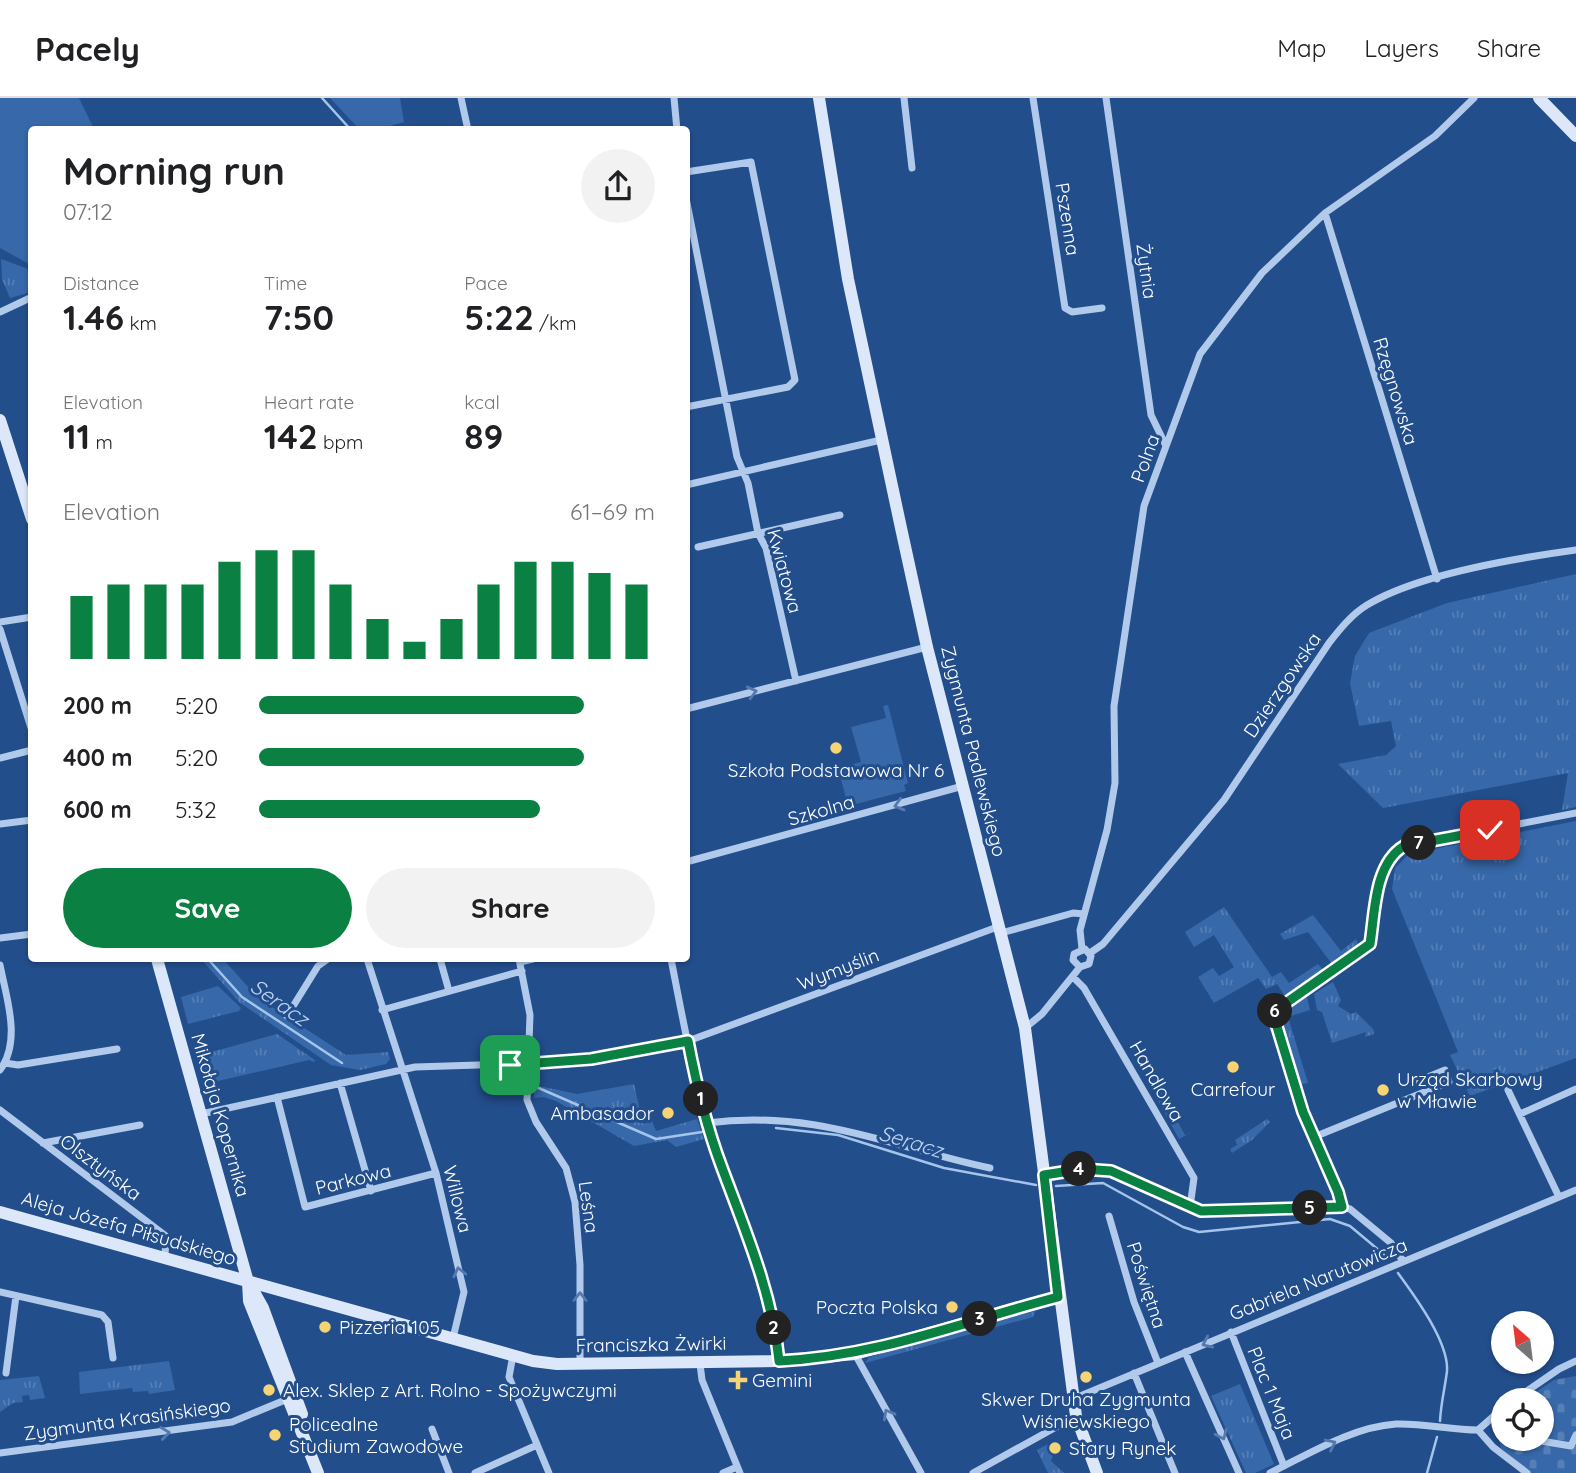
<!DOCTYPE html>
<meta charset="utf-8">
<style>
body{margin:0;font-family:Quicksand,sans-serif;background:#f2f2f2;color:#202124;height:100vh;display:flex;flex-direction:column;font-size:26px;white-space:nowrap}
*{box-sizing:border-box;margin:0}
p{font-size:23px;color:#757577}
.icon{flex:none;width:38px;height:38px;fill:none;stroke:currentColor;stroke-width:2;stroke-linecap:round;stroke-linejoin:round}
.map{position:relative;flex:1;overflow:hidden}
.panel{position:absolute;left:28px;top:28px;width:662px;height:836px;display:flex;flex-direction:column;background:#fff;border-radius:7px;box-shadow:0 2px 5px #0004}
.panel>*{flex:none}
.needle{width:46px;rotate:332deg}
.tools{position:absolute;left:1491px;top:1213px;display:grid;gap:14px}
.tools a{display:grid;place-items:center;width:63px;height:63px;border-radius:50%;background:#fff;box-shadow:0 2px 5px #0004;font-size:35px}
.pin{position:absolute;display:grid;place-items:center;width:60px;height:60px;color:#fff;margin:-30px;border-radius:14px;box-shadow:0 4px 10px #0006}
.km{position:absolute;width:35px;height:35px;margin:-18px;border-radius:50%;background:#222;color:#fff;font-size:19px;line-height:35px;text-align:center}
.round{display:grid;place-items:center;flex:none;width:74px;height:74px;border-radius:37px;background:#f2f2f2}
.head{display:flex;align-items:center;justify-content:space-between;height:119px;padding:0 35px}
h1{font-size:38px;font-weight:700;line-height:52px}
.metrics{display:grid;grid-template-columns:repeat(3,1fr);gap:10px;height:119px;padding:7px 35px}
.metrics div{display:grid;align-content:center}
.metrics b{font-size:35px;font-weight:700}
.metrics small{font-size:19px;font-weight:400}
.metrics p{font-size:19px}
.chart{height:196px;padding:14px 35px}
.chart p{display:flex;justify-content:space-between}
.chart svg{width:100%;height:126px;margin-top:7px;stroke:#0b8043;stroke-width:6}
.button{display:flex;gap:14px;margin-top:auto;padding:14px 35px}
.button a{flex:1;height:80px;border-radius:42px;background:#0b8043;color:#fff;font-size:28px;font-weight:700;line-height:80px;text-align:center}
.button a+a{background:#f2f2f2;color:#202124}
ul{padding:0 35px;list-style:none;font-size:23px}
li{display:grid;grid-template-columns:112px 84px 1fr;align-items:center;height:52px}
li i{height:18px;border-radius:9px;background:#0b8043}
header{display:flex;align-items:center;gap:42px;box-sizing:border-box;height:98px;padding:0 35px;background:#fff;border-bottom:2px solid #e0e0e0}
header strong{font-size:33px}
nav{display:flex;gap:38px;margin-inline-start:auto;font-size:24px}
.map>svg:first-child{display:block}
</style>
<header>
<strong>Pacely</strong>
<nav><a>Map</a><a>Layers</a><a>Share</a></nav>
</header>
<div class="map">
<svg width="1576" height="1375" viewBox="0 0 1576 1375">
<defs>
<pattern id="grass-tufts" width="24" height="20" patternUnits="userSpaceOnUse" patternTransform="scale(1.75)"><rect width="24" height="20" fill="#3768a9"/><path d="M3 7l-1-3M5 7V3M7 7l1-3M15 17l-1-3M17 17v-4M19 17l1-3" fill="none" stroke="#557fb6"/></pattern>
<pattern id="cemetery-stones" width="16" height="16" patternUnits="userSpaceOnUse" patternTransform="scale(1.75)"><rect width="16" height="16" fill="#3768a9"/><path d="M2 7V4a2 2 0 0 1 4 0v3zM10 15v-3a2 2 0 0 1 4 0v3z" fill="#557fb6"/></pattern>
</defs>
<rect width="100%" height="100%" fill="#234e8c"/>
<path fill="url(#grass-tufts)" d="M1,161L31,172V194L10,200L2,181Z
M1576,476V709L1562,712L1568,675L1383,710L1338,666L1386,657L1396,648L1391,623L1359,628L1350,585L1355,558L1369,535L1447,505Z
M1576,723V960L1470,998L1450,957L1458,954L1392,791L1395,770L1409,756Z
M1224,809L1272,879L1281,874L1289,885L1318,866L1323,872L1285,898L1277,886L1266,891L1258,880L1214,905L1198,879L1213,870L1219,878L1234,869L1214,837L1194,849L1185,834Z
M1313,817L1341,853L1356,841L1359,848L1332,866L1308,834L1284,842L1280,836Z
M201,861H223L258,900L346,957L388,954L390,961L386,966L360,972L331,967L239,904Z
M1333,884L1341,902L1338,908L1351,916L1356,914L1373,931L1374,936L1365,939L1366,934L1332,945L1322,914L1317,912L1314,896Z
M218,888L241,910L239,913L188,926L181,899Z
M1307,899L1310,912L1288,919L1308,985L1299,987L1279,919Z
M277,936L315,962L314,964L309,962L205,986L197,958Z
M1160,979L1155,983L1185,1037L1190,1035L1179,1041L1149,986Z
M634,986L643,1026L652,1023L656,1033L697,1021L704,1041L676,1049L667,1042L634,1048L556,1003L544,999L534,1000V987L577,996Z
M1267,1021L1270,1024L1252,1042L1232,1055L1230,1051L1237,1047L1235,1042Z
M1035,1213L1033,1219L865,1265L869,1259Z
M169,1263L175,1292L149,1296L148,1293L133,1294L132,1290L80,1296L79,1274Z
M39,1278L45,1300L30,1302L29,1297L22,1298L23,1304L13,1305L0,1314V1282Z
M1240,1286L1274,1366L1255,1375H1246L1211,1298Z
M1050,1345L1054,1354L1051,1363L1064,1375H1048L1037,1352Z"/>
<path fill="url(#cemetery-stones)" d="M1576,1278V1375H1531L1501,1350L1495,1322L1503,1316V1340H1542V1302H1524L1554,1282Z"/>
<path fill="#3768a9" d="M0,0H79L94,31L32,32L31,167L0,150Z
M330,0H400L404,24L380,31H359Z
M888,607L908,685L904,687L906,693L848,708L838,670L861,664L851,629L886,620L883,608Z"/>
<g fill="none" stroke-linecap="round" stroke-linejoin="round">
<path stroke="#a5c4ec" stroke-width="2.5" d="M322,0L351,32
M208,861L242,899L342,965
M534,988L656,1041L702,1034
M776,1030L838,1037L944,1070L1036,1087
M1056,1088L1103,1085L1183,1129L1199,1134L1330,1121L1350,1128L1387,1159
M1398,1175C1414,1197 1449,1244 1447,1273C1445,1290 1441,1304 1440,1323
M1427,1375L1437,1339"/>
<path stroke="#b1caeb" stroke-width="7" d="M461,0L468,32
M674,0L677,32
M904,0L912,70
M1033,0L1065,210L1072,214L1102,210
M1106,0L1151,317L1166,348
M686,74L751,64L795,282L788,289L686,309
M686,100L737,359L748,385L758,435L766,450L796,583
M1325,115L1437,481
M0,214L32,199
M686,387L881,342
M698,449L840,417
M0,524L32,519
M0,531L32,633
M686,611L927,549
M0,660L32,652
M0,726L32,722
M686,764L963,688
M1001,835L1073,815L1084,816
M0,840L32,836
M1082,851L1080,832L1107,732L1115,685L1114,608L1144,408L1200,256L1262,175L1325,115L1435,38L1474,0
M1090,855L1103,846L1224,702L1329,545C1340,531 1352,516 1367,507C1418,476 1517,460 1576,452
M367,861L436,1075L464,1194L453,1240
M440,861L449,893
M519,861L530,917L527,1002L536,1024L566,1070L575,1104L580,1167V1266
M671,861C683,922 694,984 713,1043C736,1117 771,1185 779,1263
M520,864L533,861
M0,867C6,899 22,942 0,972
M1073,879L1084,890L1194,1080L1190,1109
M382,912L522,873
M287,918L318,868L328,861
M1025,930L1042,916L1080,869L1089,866L1091,858L1085,851L1074,856L1073,862L1080,869
M5,965L18,967L117,951
M340,985L371,1093
M1508,992L1559,1099
M277,999L305,1109L436,1075
M0,1012L166,1138L165,1159
M201,1016L415,969L546,965L591,961L688,943L1000,828
M1520,1016L1576,991
M707,1025C815,1011 888,1048 990,1070
M1314,1039L1449,984L1445,972L1418,983
M43,1045L140,1027
M1044,1077L1082,1071L1111,1073L1201,1113L1342,1109L1350,1111L1391,1145L1403,1163
M1342,1109L1338,1094L1303,1014L1274,919L1276,912L1370,847C1375,815 1374,766 1404,748L1576,715
M1109,1118L1134,1204L1158,1265
M0,1194L102,1217L108,1224L113,1260
M1231,1234L1284,1368
M1185,1254L1239,1375
M855,1256L921,1375
M513,1257L509,1279L549,1375
M700,1266L702,1282L740,1375
M6,1275L16,1198
M1134,1275L1175,1375
M1073,1301L1576,1092
M1514,1302L1559,1271L1576,1263
M432,1331L449,1375
M1478,1332L1493,1349L1527,1375
M1478,1332L1503,1310
M1499,1336L1503,1337
M1523,1340L1571,1348L1576,1337
M0,1355L232,1324L290,1300
M475,1375L537,1347
M723,1375L737,1369
M973,1375L1076,1318
M1270,1375C1309,1356 1352,1329 1396,1326C1423,1325 1451,1332 1478,1332"/>
<path stroke="#dce8f9" stroke-width="12" d="M819,0L848,181L901,430L927,549L1025,930L1076,1318L1097,1375
M1539,0L1576,38
M0,322L32,421
M157,861L248,1184L249,1203L318,1375
M0,1114L533,1263L557,1266L779,1263L855,1256L1058,1199
M250,1187L263,1210L302,1316"/>
</g>
<defs><path id="oneway-chevron" d="M-2-3.5L2.5 0L-2 3.5" fill="none" stroke-width="1.6" stroke-linecap="round" stroke-linejoin="round" transform="scale(1.75)"/></defs>
<g stroke="#5579ad">
<use href="#oneway-chevron" transform="translate(752 594) rotate(-14)"/>
<use href="#oneway-chevron" transform="translate(899 707) rotate(164)"/>
<use href="#oneway-chevron" transform="translate(459 1174) rotate(-103)"/>
<use href="#oneway-chevron" transform="translate(580 1199) rotate(-90)"/>
<use href="#oneway-chevron" transform="translate(1207 1245) rotate(156)"/>
<use href="#oneway-chevron" transform="translate(888 1316) rotate(-119)"/>
<use href="#oneway-chevron" transform="translate(165 1335) rotate(-7)"/>
<use href="#oneway-chevron" transform="translate(1222 1337) rotate(66)"/>
<use href="#oneway-chevron" transform="translate(1331 1346) rotate(-26)"/>
</g>
<g fill="none" stroke-linecap="round" stroke-linejoin="round">
<defs>
<path id="route" d="M510,967L591,961L688,943C696,985 706,1027 721,1067C745,1132 772,1194 779,1263C880,1258 962,1224 1058,1199L1044,1077L1082,1071L1111,1073L1201,1113L1342,1109L1338,1094L1303,1014L1274,919L1276,912L1370,846C1375,815 1374,766 1404,748L1490,732"/>
</defs>
<use href="#route" stroke="#fff" stroke-width="14"/>
<use href="#route" stroke="#0b8043" stroke-width="9"/>
</g>
<g fill="#f7d473" stroke="#234e8c" stroke-width="2.5">
<circle cx="836" cy="650" r="7"/>
<circle cx="1233" cy="969" r="7"/>
<circle cx="1383" cy="992" r="7"/>
<circle cx="668" cy="1015" r="7"/>
<circle cx="952" cy="1209" r="7"/>
<circle cx="325" cy="1229" r="7"/>
<circle cx="1086" cy="1279" r="7"/>
<path d="M734.5 1271.5h7v7h7v7h-7v7h-7v-7h-7v-7h7z"/>
<circle cx="269" cy="1292" r="7"/>
<circle cx="275" cy="1337" r="7"/>
<circle cx="1055" cy="1350" r="7"/>
</g>
<g text-anchor="middle" dominant-baseline="central" stroke-width="6" stroke-linejoin="round" paint-order="stroke">
<g font-size="19" fill="#fff" stroke="#234e8c">
<text transform="translate(1068 121) rotate(81)">Pszenna</text>
<text transform="translate(1147 173) rotate(82)">Żytnia</text>
<text transform="translate(1396 293) rotate(73)">Rzęgnowska</text>
<text transform="translate(1145 360) rotate(-70)">Polna</text>
<text transform="translate(785 473) rotate(75)">Kwiatowa</text>
<text transform="translate(1282 587) rotate(-56)">Dzierzgowska</text>
<text transform="translate(974 653) rotate(76)">Zygmunta Padlewskiego</text>
<text transform="translate(821 712) rotate(-16)">Szkolna</text>
<text transform="translate(838 871) rotate(-21)">Wymyślin</text>
<text transform="translate(1157 983) rotate(60)">Handlowa</text>
<text transform="translate(221 1017) rotate(74)">Mikołaja Kopernika</text>
<text transform="translate(101 1069) rotate(37)">Olsztyńska</text>
<text transform="translate(353 1081) rotate(-14)">Parkowa</text>
<text transform="translate(458 1101) rotate(76)">Willowa</text>
<text transform="translate(589 1109) rotate(82)">Leśna</text>
<text transform="translate(129 1130) rotate(16)">Aleja Józefa Piłsudskiego</text>
<text transform="translate(1318 1181) rotate(-22)">Gabriela Narutowicza</text>
<text transform="translate(1147 1187) rotate(72)">Poświętna</text>
<text transform="translate(651 1246) rotate(-1)">Franciszka Żwirki</text>
<text transform="translate(1272 1295) rotate(68)">Plac 1 Maja</text>
<text transform="translate(127 1321) rotate(-8)">Zygmunta Krasińskiego</text>
</g>
<g font-size="19" fill="#fff" stroke="#234e8c" text-anchor="start">
<text x="836" y="672" text-anchor="middle">Szkoła Podstawowa Nr 6</text>
<text x="1397" y="981">Urząd Skarbowy<tspan x="1397" dy="22">w Mławie</tspan></text>
<text x="1233" y="991" text-anchor="middle">Carrefour</text>
<text x="654" y="1015" text-anchor="end">Ambasador</text>
<text x="938" y="1209" text-anchor="end">Poczta Polska</text>
<text x="339" y="1229">Pizzeria 105</text>
<text x="752" y="1282">Gemini</text>
<text x="283" y="1292">Alex. Sklep z Art. Rolno - Spożywczymi</text>
<text x="1086" y="1301" text-anchor="middle">Skwer Druha Zygmunta<tspan x="1086" dy="22">Wiśniewskiego</tspan></text>
<text x="289" y="1326">Policealne<tspan x="289" dy="22">Studium Zawodowe</tspan></text>
<text x="1069" y="1350">Stary Rynek</text>
</g>
<g font-size="21" font-style="italic" fill="#bdd4f2" stroke="#234e8c">
<text transform="translate(280 904) rotate(35)">Seracz</text>
<text transform="translate(911 1043) rotate(17)">Seracz</text>
</g>
</g>
</svg>
<div class="tools">
<a><svg class="needle" viewBox="-14 -14 28 28"><path d="M0-13l5 13h-10z" fill="#e53935"/><path d="M0 13l5-13h-10z" fill="#757577"/></svg></a>
<a><svg class="icon" aria-label="locate" viewBox="0 0 24 24"><circle cx="12" cy="12" r="6"/><path d="M12 2v4M12 18v4M2 12h4M18 12h4"/></svg></a>
</div>
<div class="pin" style="left:510px;top:967px;background:#1e9e55"><svg class="icon" aria-label="arrive" viewBox="0 0 24 24"><path d="M6 21V4h12l-3 4 3 4H6"/></svg></div>
<div class="pin" style="left:1490px;top:732px;background:#d93025"><svg class="icon" aria-label="check" viewBox="0 0 24 24"><path d="M5 12l5 5 9-10"/></svg></div>
<b class="km" style="left:701px;top:1001px">1</b>
<b class="km" style="left:774px;top:1230px">2</b>
<b class="km" style="left:980px;top:1221px">3</b>
<b class="km" style="left:1079px;top:1071px">4</b>
<b class="km" style="left:1310px;top:1110px">5</b>
<b class="km" style="left:1275px;top:913px">6</b>
<b class="km" style="left:1419px;top:745px">7</b>
<section class="panel">
<div class="head"><div><h1>Morning run</h1><p>07:12</p></div><a class="round"><svg class="icon" aria-label="share" viewBox="0 0 24 24"><path d="M12 15V3M7 8l5-5 5 5M5 13v7h14v-7"/></svg></a></div>
<div class="metrics">
<div><p>Distance</p><b>1.46<small> km</small></b></div>
<div><p>Time</p><b>7:50</b></div>
<div><p>Pace</p><b>5:22<small> /km</small></b></div>
</div>
<div class="metrics">
<div><p>Elevation</p><b>11<small> m</small></b></div>
<div><p>Heart rate</p><b>142<small> bpm</small></b></div>
<div><p>kcal</p><b>89</b></div>
</div>
<div class="chart"><p><span>Elevation</span>61–69 m</p>
<svg viewBox="0 0 160 44" preserveAspectRatio="none"><path d="M5 44V22M15 44V18M25 44V18M35 44V18M45 44V10M55 44V6M65 44V6M75 44V18M85 44V30M95 44V38M105 44V30M115 44V18M125 44V10M135 44V10M145 44V14M155 44V18"/></svg>
</div>
<ul>
<li><b>200 m</b>5:20<i style="width:82%"></i></li>
<li><b>400 m</b>5:20<i style="width:82%"></i></li>
<li><b>600 m</b>5:32<i style="width:71%"></i></li>
</ul>
<div class="button"><a>Save</a><a>Share</a></div>
</section>
</div>
